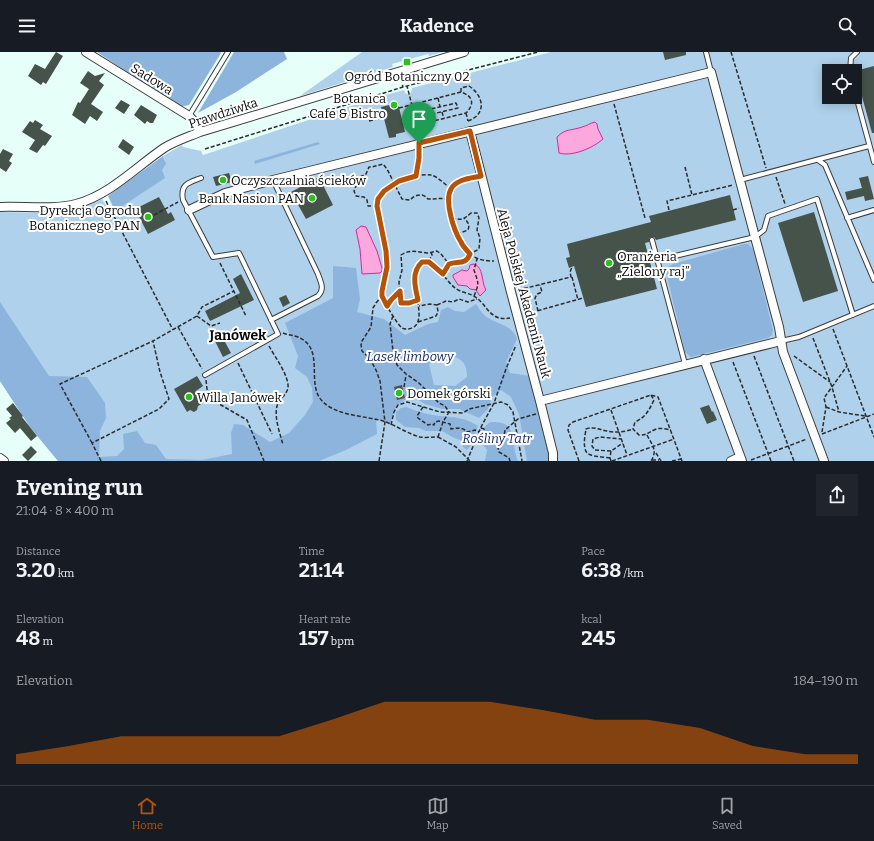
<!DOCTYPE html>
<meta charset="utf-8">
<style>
body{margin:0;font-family:Bitter,serif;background:#20242c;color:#f1f3f6;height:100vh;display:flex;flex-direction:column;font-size:15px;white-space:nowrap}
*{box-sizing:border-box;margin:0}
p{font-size:13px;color:#9ea1a6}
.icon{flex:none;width:22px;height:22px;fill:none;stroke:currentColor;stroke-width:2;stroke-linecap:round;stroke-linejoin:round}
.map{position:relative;height:409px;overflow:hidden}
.side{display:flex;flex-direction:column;background:#171b24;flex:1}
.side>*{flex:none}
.controls{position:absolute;left:822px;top:12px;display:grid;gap:8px}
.controls a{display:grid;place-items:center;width:40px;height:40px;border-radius:0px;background:#171b24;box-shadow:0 2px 10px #0003;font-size:20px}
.pin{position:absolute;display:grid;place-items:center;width:34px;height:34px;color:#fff;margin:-41px -17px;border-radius:50% 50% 50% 0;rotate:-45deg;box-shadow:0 0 4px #0007}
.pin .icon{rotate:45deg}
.round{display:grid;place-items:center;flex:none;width:42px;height:42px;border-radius:0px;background:#20242c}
.headline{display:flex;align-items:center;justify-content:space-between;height:68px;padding:0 16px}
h1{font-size:22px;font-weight:700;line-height:30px}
.figures{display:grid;grid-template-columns:repeat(3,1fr);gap:6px;height:68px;padding:4px 16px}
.figures div{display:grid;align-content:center}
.figures b{font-size:20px;font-weight:700}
.figures small{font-size:11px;font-weight:400}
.figures p{font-size:11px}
.chart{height:112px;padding:8px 16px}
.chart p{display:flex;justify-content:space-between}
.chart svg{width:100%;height:72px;margin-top:4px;fill:#b45309;opacity:.7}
header{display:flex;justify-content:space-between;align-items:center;height:52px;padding:0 16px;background:#171b24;font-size:18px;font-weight:700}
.dock{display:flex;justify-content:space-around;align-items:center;height:56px;border-top:1px solid #363941;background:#171b24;font-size:11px;color:#9ea1a6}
.dock a{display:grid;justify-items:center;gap:2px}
.dock .active{color:#b45309}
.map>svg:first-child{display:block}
</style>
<header><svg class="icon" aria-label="menu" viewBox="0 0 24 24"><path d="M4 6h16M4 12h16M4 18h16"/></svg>Kadence<svg class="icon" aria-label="search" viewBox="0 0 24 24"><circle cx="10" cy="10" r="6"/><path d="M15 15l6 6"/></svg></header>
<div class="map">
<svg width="874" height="409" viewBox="0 0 874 409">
<rect width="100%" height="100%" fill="#e7fff9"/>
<path fill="#afd1eb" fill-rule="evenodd" d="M362,0H443L429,4L428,2L392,12L393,15L300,44Z
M551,0H874V409H58L30,375L0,329V160L57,161L79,157L102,147L109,158L121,155L162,118C166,113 166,109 163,104L182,93L183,95L201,99L203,103L378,45L404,38L406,42L411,41L412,36ZM829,19H855V45H829Z"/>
<path fill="#8db4dd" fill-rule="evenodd" d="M97,0H220L221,1L189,53L180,55Z
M234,0H284L287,7L236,40L198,61Z
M318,90L320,92L255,112L254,109Z
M163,104L166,112L162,118L165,126L121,155L114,157L108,144Z
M744,192H748L753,197L773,278L772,283L768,286L691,305L685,300L666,220L668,215L673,212Z
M333,214L356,216L360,247L357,260L384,267L405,283L428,272L438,270L441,258L448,255L455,259L464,260L476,252C479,256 481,260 484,263C494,272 513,272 517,287L506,310L510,321L530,324L551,409H527L519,362L511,345L501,338L492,345L488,357L479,366L459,357H442L425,352L412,344C397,352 394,354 391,371L376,367L377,382L346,398L319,409H58L30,375L0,329V250L49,324L87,325L105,351L106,366L100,379L99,405L117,404L124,397L123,382L137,379L145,391L156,393L166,407L202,408L232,402L231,381L234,372L243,373L270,390L289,381L305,363L313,350L312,336L307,325L295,316L298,304L285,271L333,246ZM444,302C459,306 467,307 467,325L455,334L434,333L429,312Z
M406,355C415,358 424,362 433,363C451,366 461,363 478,374L471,393L467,398L463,395V389L454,386L442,379H426L419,376L405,375L396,368V360L401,356Z
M491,370C519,368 510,391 518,409H485L487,398L480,389C481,380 483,374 491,370Z"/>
<path fill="#fba8df" stroke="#d72998" d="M595,70L597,72L598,77L603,87C593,96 572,105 559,101L557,85C566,76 571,79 582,75C587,74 590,71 595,70Z
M361,174L366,175L377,199L382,216V219L380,221L362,222L360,197L356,178Z
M474,212C484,215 481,230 486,238L480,244L476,238L470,237L467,234L458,233L453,225V223L462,218L467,219L469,217L470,213Z"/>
<path fill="#46534b" d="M56,0L63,4L46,32L43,30L41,33L28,24L35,12L45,17Z
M663,0H686V3L665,8Z
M874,14V81H872L855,19Z
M88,19L95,24L105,21L99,29L104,33L91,52L103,60L97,69L90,64L85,72L72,63L78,50L80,51L89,37L80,31Z
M121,48L130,53L124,62L115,56Z
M398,51L405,80L396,82V85L389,86L381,55Z
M141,53L157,63L153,71H150L147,69L145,72L134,63Z
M35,68L43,73L40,77L52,84L45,94L43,93L37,101L29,97L35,88L22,80L30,69L33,71Z
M123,87L134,95L129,103L118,95Z
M3,97L13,102L9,109L12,111L6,120L0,116V102Z
M229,121L232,130L216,134L213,125Z
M868,124L874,147L865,149L864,144L847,148L845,140L862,136L859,126Z
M319,125L333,153L306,167L291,140Z
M730,143L736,168L656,188L654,185H651L649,187V190L645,191L657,237L586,255L574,214L569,216L566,206L570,205L567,192L651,170L649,164Z
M159,145L168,162L171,160L175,168L148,182L135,157Z
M814,160L838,239L803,250L778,171Z
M241,222L254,248L210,269L205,259L240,241L233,227Z
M286,243L290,251L283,255L279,246Z
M219,279L231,301L223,305L212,283Z
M197,324L203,334L196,339L203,351L198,354L197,358L194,360L190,358L187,360L174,337Z
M402,333L405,346L397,348L394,335Z
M13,351L23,364L22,365L37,384L31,389L20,376L15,381L6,371L11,367L9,366L12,364L6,357Z
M709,353L712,360L713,359L717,368L707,372L700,356Z
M31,394L37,400L28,409L22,403Z"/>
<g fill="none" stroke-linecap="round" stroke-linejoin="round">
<defs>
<path id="lane" d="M706,0L711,20
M850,19L851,6L857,0
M855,40L874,110
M189,64L228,0
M818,108L825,113L874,228
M201,126C188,131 180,132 183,148L213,205L239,201L278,282L205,323
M740,128L869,94
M847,166L874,158
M652,188L685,312
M658,208L755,185L764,178L768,164L817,147L853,263
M271,268L318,244C325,237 321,231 318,222L273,128
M781,289L799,285L874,254"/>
<path id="street" d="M86,0L189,64L195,70L200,80
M470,79L511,240L540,349L553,401V409
M0,155C25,154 52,158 76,152C110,143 136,115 164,96C175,89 188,85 200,80L464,0
M189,158L225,141L273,128L711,20L779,275L783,300L824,409
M704,307L742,409
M540,349L781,289
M0,406L4,409
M731,409L740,405"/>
</defs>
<use href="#lane" stroke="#3d3d3d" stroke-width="6"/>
<use href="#street" stroke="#3d3d3d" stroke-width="10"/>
<path stroke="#2c2c2c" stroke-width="1.5" stroke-dasharray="4 2" stroke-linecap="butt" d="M731,0L766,116
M401,27L403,35
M461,40V36L469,34C484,44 487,62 468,69
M438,46L440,55
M614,52L645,166
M399,56L461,40C473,44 475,52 466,61L417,73L407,34
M442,60L444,67
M414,61L456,51L458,56L415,66
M466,61L468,69
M369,69L384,65
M414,84L410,77L411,72L416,70
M205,97L403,35L538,0
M685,115L692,143
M416,124L419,100
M776,125L785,152
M474,126L464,128L451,137C446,156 454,189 470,202C477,208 486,209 494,209
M451,137C446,133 437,124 431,123C416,121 384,132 378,147C374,158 385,188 386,201C387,210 387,218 385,228C384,233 382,237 382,242C383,249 397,272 402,276C405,278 410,277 414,275C429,264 404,226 422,210C438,210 444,227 455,236C460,240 467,241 472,243C488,251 488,270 510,266
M106,149L173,278
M377,154H368L367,148L364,145L356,144L354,139L360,125L366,122L369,115C374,115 378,113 383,112L387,117L402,147L410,148C415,143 422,140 428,147C435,147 441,146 448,147
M669,158L667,149L733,133
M733,158L739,156
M154,163L178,150
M457,182L468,178C470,173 468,170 464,166
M429,209L432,203L431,200
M220,211L246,264
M443,222L449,212L454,210H463L469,206L470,202L479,197L480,186L477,178L479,166L477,161H471C463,168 462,168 451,166
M572,225L578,248
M518,238L571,225L570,220L572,215
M474,244C480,230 478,231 474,218L477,207
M418,248L409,251H401L400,248L399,230L402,218L401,203C410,197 418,200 427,201C430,201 433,200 437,199L441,202L449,212
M388,253L391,247L399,239
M437,253L446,249L453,250L459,247L468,250L477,247
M538,259L535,246L537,242L542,240L540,233
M526,262L583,246
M197,264L211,274L220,271
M393,264L390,272L393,299L397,313L406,322L419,331L439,351L445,354L449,360
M418,270L436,264L438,260L437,253L430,252L419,254
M178,275L202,317
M833,277L874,385
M283,281C288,283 293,283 298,285C324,296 308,326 319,345C332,365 366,363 386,370C397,374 408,382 420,385C425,386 432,385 438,385
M813,286L832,335L839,360
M269,294C275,305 287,321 288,333C289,342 279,346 277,354C274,366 280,381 283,393
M754,304L794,409
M794,304L830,330
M733,310L771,409
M238,311L272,382
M206,328L207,337L214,349L247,368L264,409
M404,335L406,323
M651,343L654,348C649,358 646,365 635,370L633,377L639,383C647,383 648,381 654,378C659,375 666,377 671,378
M423,355L417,364L418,366L428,373L432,372L434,373L435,370L439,369L450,372L451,377C457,376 463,375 467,380L475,378L479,380
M826,355L839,360L865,364
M611,358L627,403
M391,373L394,360L398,353L407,350L440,360L463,361L469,357L501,350L508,353L513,360L522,409
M481,376L484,377L487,383L491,384V387L501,386L502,389L498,396L499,400L509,406L510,409
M822,380L826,355L824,346L847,314
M822,382L874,362
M647,383C652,393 658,398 651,409
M438,385L456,395L470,409
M438,385L443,370L449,360
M501,386L504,385L505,378L518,367L536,362
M92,391L60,332L153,289
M611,399L595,398L592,394L593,387L600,385L621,387
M656,401L661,409
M610,406C604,405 596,405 591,403C581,401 585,384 586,377C594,374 600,378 607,379C615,381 625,380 633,377
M652,408H659
M751,408L807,387
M101,409L92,391L159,357L169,347L160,320L153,289L197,264L202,255L234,239
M379,409L385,370L380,329L376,318L370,307L362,299L361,293L362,289L371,275L373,256L376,251L382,244
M467,409L481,375L494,351L506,317L516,293
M579,409L568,378L569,373L573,370L651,343L658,345L682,409
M611,409L610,406L611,399L623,391
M612,409L674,387
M672,409L681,407"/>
<use href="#lane" stroke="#fff" stroke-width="4"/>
<use href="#street" stroke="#fff" stroke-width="8"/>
</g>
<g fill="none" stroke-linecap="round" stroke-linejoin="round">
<defs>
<path id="route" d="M470,79L481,124C472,126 456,127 451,137C444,149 454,179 461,190C463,195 467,198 470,202C466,213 458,209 449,212L443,222L429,210H422C411,220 415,235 418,248L409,251H401L400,239L391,248L387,254L382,244V239L387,215L386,199L377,154L378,147L384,139L399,129L416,124L419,106V91Z"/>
</defs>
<use href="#route" stroke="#fff" stroke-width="8"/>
<use href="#route" stroke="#b45309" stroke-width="5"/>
</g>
<g fill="#28c31a" stroke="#fff" stroke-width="1.5">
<rect x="403" y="6" width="8" height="8" rx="2"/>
<circle cx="394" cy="53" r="4"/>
<circle cx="223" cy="128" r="4"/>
<circle cx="312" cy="146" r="4"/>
<circle cx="148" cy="165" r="4"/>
<circle cx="609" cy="211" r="4"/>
<circle cx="399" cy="341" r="4"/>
<circle cx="189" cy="345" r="4"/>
</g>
<g text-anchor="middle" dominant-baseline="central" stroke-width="4" stroke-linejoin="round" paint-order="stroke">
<g font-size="13" fill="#0a0a0a" stroke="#fff" text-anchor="start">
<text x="407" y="24" text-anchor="middle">Ogród Botaniczny 02</text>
<text x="386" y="46" text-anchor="end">Botanica<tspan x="386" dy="15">Cafe &amp; Bistro</tspan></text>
<text x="231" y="128">Oczyszczalnia ścieków</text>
<text x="304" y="146" text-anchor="end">Bank Nasion PAN</text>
<text x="140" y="158" text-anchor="end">Dyrekcja Ogrodu<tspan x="140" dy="15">Botanicznego PAN</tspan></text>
<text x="617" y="204">Oranżeria<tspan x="617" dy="15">„Zielony raj”</tspan></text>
<text x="407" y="341">Domek górski</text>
<text x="197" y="345">Willa Janówek</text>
</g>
<g font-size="13" fill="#0a0a0a" stroke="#fff">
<text transform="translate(152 27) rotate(32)">Sadowa</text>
<text transform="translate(223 61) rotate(-18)">Prawdziwka</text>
<text transform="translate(524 241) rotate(75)">Aleja Polskiej Akademii Nauk</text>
</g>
<g font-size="13" font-style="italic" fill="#172a65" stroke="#fff">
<text x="410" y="304">Lasek limbowy</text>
<text x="497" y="386">Rośliny Tatr</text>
</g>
<g font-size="14" font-weight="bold" fill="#0a0a0a" stroke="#fff">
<text x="238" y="283">Janówek</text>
</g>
</g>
</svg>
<div class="controls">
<a><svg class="icon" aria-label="locate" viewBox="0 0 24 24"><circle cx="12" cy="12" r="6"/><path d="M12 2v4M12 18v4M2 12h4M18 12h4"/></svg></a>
</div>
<div class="pin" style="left:419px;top:91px;background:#1e9e55"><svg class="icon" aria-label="arrive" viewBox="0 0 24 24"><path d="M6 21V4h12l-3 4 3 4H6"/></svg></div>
</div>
<section class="side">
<div class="headline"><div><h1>Evening run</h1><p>21:04 · 8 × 400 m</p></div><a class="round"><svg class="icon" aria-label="share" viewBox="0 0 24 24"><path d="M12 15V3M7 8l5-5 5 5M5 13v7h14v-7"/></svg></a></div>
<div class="figures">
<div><p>Distance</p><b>3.20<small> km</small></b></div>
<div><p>Time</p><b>21:14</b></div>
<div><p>Pace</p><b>6:38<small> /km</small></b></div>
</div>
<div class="figures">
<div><p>Elevation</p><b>48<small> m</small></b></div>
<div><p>Heart rate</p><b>157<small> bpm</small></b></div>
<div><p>kcal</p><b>245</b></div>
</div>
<div class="chart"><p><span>Elevation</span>184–190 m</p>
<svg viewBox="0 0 160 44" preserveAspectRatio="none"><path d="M0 44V38L10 33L20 27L30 27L40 27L50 27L60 17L70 6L80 6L90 6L100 11L110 17L120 17L130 22L140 33L150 38L160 38V44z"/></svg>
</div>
</section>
<nav class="dock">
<a class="active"><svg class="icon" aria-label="home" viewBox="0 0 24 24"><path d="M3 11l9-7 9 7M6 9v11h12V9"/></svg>Home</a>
<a><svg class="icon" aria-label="map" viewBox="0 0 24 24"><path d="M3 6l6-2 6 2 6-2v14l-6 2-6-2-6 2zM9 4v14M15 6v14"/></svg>Map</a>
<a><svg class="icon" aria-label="saved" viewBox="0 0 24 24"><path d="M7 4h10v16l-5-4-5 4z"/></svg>Saved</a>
</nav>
